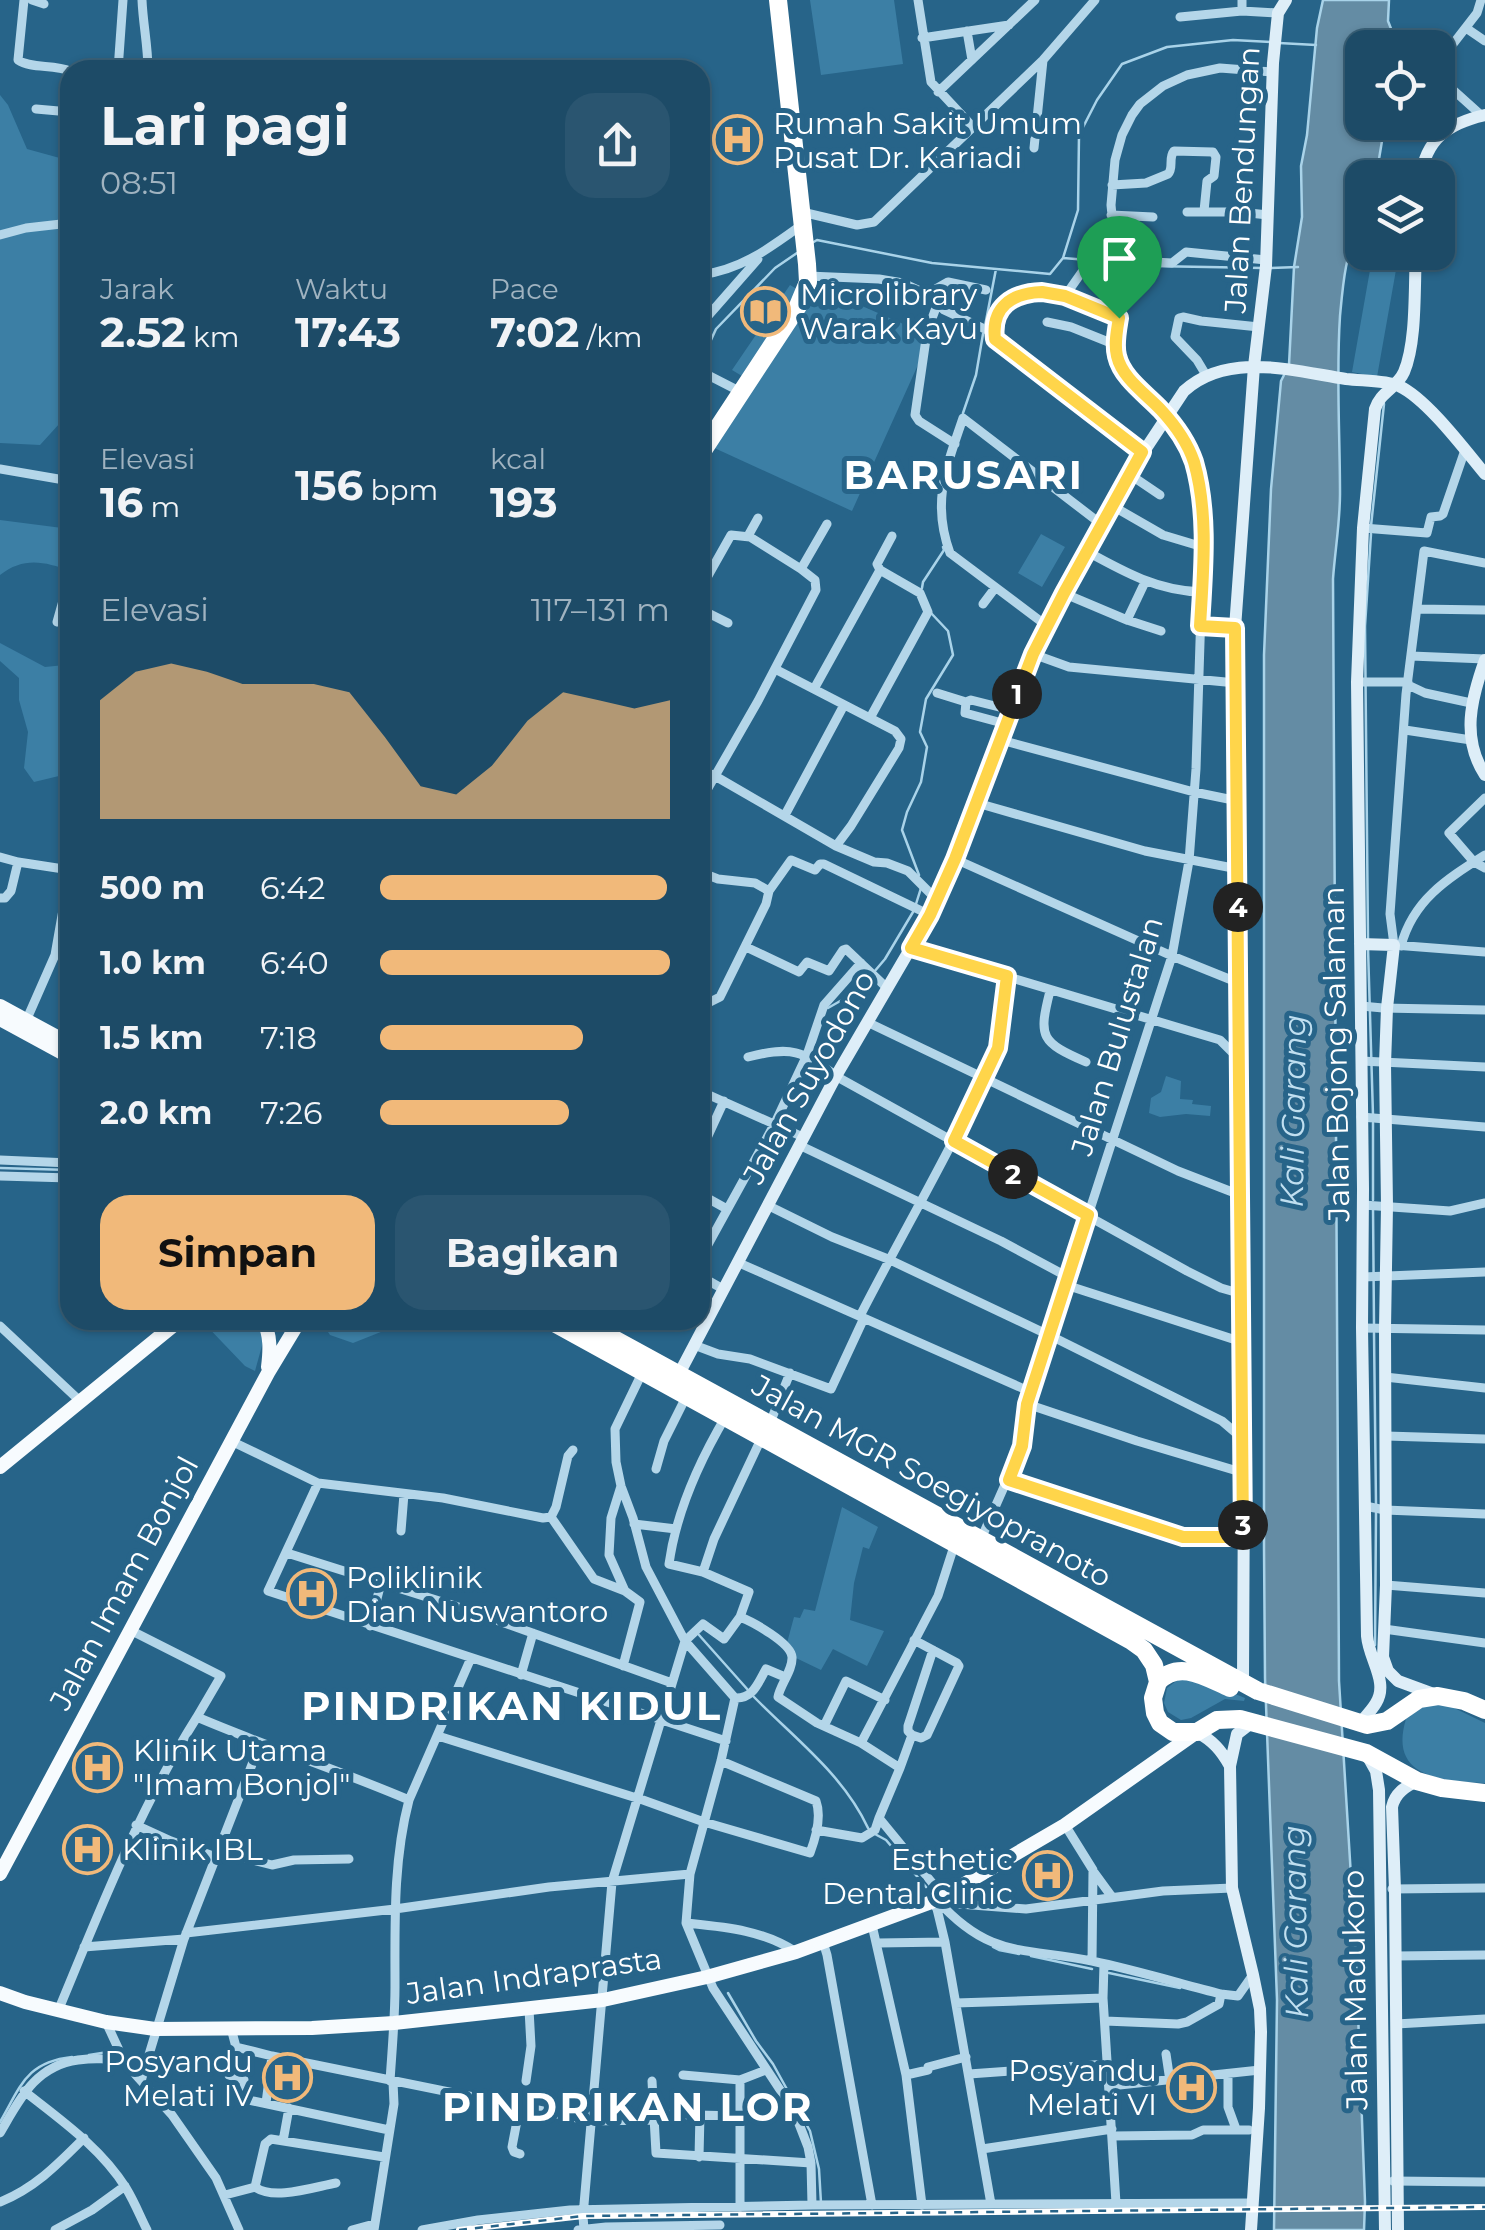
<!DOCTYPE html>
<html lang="id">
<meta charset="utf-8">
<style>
body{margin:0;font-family:Montserrat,sans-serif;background:#2a5570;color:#f1f3f6;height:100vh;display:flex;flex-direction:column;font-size:38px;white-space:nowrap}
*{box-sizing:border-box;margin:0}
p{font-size:32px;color:#a0b3c0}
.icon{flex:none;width:55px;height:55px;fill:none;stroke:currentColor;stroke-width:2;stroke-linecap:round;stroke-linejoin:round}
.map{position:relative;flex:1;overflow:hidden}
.details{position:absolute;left:60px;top:60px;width:650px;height:1270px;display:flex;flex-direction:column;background:#1d4b67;border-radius:30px;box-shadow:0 2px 8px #0004,0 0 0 2px #3b637b}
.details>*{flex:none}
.fabs{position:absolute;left:1345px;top:30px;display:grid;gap:20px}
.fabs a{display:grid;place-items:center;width:110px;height:110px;border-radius:20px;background:#1d4b67;box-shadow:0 2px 8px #0004,0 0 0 2px #3b637b;font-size:50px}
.pin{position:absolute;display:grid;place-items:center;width:85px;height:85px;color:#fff;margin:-102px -42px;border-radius:50% 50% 50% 0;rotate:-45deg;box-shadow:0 0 10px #0007}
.pin .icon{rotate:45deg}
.km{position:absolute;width:50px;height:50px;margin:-25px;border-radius:50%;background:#222;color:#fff;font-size:28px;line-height:50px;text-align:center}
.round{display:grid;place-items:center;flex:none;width:105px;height:105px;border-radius:30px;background:#2a5570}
.head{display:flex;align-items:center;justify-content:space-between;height:170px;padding:0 40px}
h1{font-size:55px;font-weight:700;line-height:75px}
.metrics{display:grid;grid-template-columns:repeat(3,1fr);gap:15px;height:170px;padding:10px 40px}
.metrics div{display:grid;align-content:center}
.metrics b{font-size:42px;font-weight:700}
.metrics small{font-size:28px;font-weight:400}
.metrics p{font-size:28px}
.chart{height:280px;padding:20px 40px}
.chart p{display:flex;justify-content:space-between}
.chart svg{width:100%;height:180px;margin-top:10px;fill:#f1b97a;opacity:.7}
.button{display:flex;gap:20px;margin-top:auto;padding:20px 40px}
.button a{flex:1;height:115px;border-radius:30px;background:#f1b97a;color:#111;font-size:40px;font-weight:700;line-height:115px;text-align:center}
.button a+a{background:#2a5570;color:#f1f3f6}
ul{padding:0 40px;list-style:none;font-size:32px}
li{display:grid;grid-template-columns:160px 120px 1fr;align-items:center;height:75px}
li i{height:25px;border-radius:12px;background:#f1b97a}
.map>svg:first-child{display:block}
</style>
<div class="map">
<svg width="1485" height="2230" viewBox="0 0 1485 2230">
<rect width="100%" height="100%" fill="#276489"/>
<path fill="#3c7fa5" d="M810,0H894L903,64L821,75Z
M0,95L8,105L27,149L67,160L70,167V412L40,445L0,443Z
M1373,253H1399L1377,377L1352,372Z
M790,285L802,292L747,379L732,370Z
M816,286L931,336L852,511L710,446L810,295L797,327Z
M0,520L70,529V571C44,561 23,557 0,575Z
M1041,534L1065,547L1042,587L1018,573Z
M0,643L45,667L65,665C75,687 63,690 61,711C60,733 60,753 63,775L34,782L24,768L28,732L19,700V678L0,661Z
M1166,1076L1181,1081L1180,1099L1193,1100L1192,1104L1211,1106L1210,1116L1186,1114L1160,1117L1149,1113L1151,1098L1161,1092Z
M201,1320H259L263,1342L255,1371L245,1366Z
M328,1320H404L401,1324L353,1343L330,1335L322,1323Z
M842,1507L878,1527L869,1549L863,1547L854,1583L850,1620L884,1631L867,1666L833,1649L821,1670L796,1658L787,1643L794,1617L800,1618L804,1609L815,1611Z
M1179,1679H1198L1245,1698L1244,1701L1225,1699L1191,1718L1181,1720L1168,1712L1164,1703L1167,1688Z
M1434,1705H1448L1485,1723V1783C1442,1781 1388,1778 1406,1719L1421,1707Z"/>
<path fill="#648ca4" stroke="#a9d3e9" stroke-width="2.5" d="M1323,0H1389L1388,21L1397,44V47L1362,48V122L1385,123L1376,177L1362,178V201C1352,211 1359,215 1360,226C1345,254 1343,284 1340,316C1336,375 1340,434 1340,494C1340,522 1335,551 1333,579L1339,1681L1356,1958L1365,2202L1364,2230H1274L1277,2000L1265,1678L1264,1548V655L1271,489L1281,381L1289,365L1294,267L1302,217L1301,166L1307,135L1317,28Z"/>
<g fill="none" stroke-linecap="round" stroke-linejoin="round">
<path stroke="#a9d3e9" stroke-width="2.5" d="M1279,43L1316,45
M812,243L817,240L932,263L1050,274L1063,258L1113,262
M1063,258L1078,210L1079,135L1097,100L1122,64L1167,47L1233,40L1271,42
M1151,266L1263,268
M1271,268L1298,267
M985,326L996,269
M700,364L716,329L775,268L797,253
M963,413L976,375L983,334
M1371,526L1384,404
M922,588L923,582L944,550L943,547
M919,875L902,830L907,812L921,782L927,747L920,732L926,699L953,655L948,631L931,613
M916,904L921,888
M1368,940L1365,626L1371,534
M1368,948L1373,1115
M874,972L885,959L913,912
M828,1008L849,996L861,981L868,977
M0,1168L70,1170
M1373,1200V1123
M1373,1208L1374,1325
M1374,1333L1376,1505
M699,1635L748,1690
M1375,1645L1376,1513
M753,1696C794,1738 843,1774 868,1828
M873,1833L886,1840L926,1887
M993,1947L999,1950L1019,1954
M1031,1956L1092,1969
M1109,1973L1180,1988
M728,1993L756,2041L773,2064L810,2131L819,2169L821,2203
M89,2055L108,2052
M0,2122C21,2086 26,2062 72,2057"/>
<path stroke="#b4d6e9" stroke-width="9" d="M24,0L18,60C31,69 54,64 70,71
M32,0L44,4
M142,0C143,24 148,46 148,70
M918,0L931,82L973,127
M1242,0V11L1278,13
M1180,17L1242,11
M1466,28L1485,41
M967,31L972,60
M922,38L1009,25
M118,70L123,0
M1441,79L1481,115
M938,92L1035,0
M36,109L70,112
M1438,114L1446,53L1477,13L1481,0
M1435,139L1437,122
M1034,148L1043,60
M1112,185L1146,183L1168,174C1174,168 1168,158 1174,151L1213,152L1216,157L1214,176L1207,181L1204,211
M802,212L857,225L874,222L1043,60L1095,0
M1187,212H1240L1268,215
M1111,215L1153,217
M0,235L26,228L70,223
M1118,260L1172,263L1186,252L1266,260
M700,275C741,270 770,248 803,224
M808,276L879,279L903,283L927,294L944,310L989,331L1000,345L1142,452
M927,294L948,282L986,290
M1065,296L1084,269
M937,305L927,332L915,415L919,421L955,444
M1047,322L1071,327L1116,345
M700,325L758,259
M993,335C996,324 998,313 1005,304C1029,273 1091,307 1119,318
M700,371L741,392
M1206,375L1197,360L1175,337L1179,318L1183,317L1201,321L1259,327
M0,469L70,481
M1129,474L1160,495
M1111,505L1163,535L1203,547
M1363,528L1427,533L1431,517L1440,516L1443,514L1465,450
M748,536L758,518
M1086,551C1124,572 1158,591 1202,592
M1485,563L1424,551L1406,694L1390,914L1394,945L1485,952
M801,569L827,524
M700,590L731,535L750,537L801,569L815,580L816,590L758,701L715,776L836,846L874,862L887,863L908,871L938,901
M1063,593L1127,620L1145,582
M983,604L995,588
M700,609L728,623
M1417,609L1485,610
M1127,620L1161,631
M57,622L70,576
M1047,626L950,553C931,501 947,466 963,418L1101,524
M1200,626L1235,628
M1033,654L1069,667L1236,683
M1411,656L1485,659
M775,669L895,731L901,739L899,748L851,826L836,846
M1357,682H1408
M1408,685L1425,693L1471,703
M814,689L880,570L877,564L892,536
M937,693L966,702L971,700L1011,710
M966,702L965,713L1006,724
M870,718L928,612L920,593L880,570
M1405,730L1471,740
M1001,740L1194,792L1238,801
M700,769L715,776L700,802
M1485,798L1449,833L1474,862L1485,868
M977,803L1145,851L1238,869
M785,815L844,705
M0,857L18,862L70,870
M955,859L1172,956L1239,983
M700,872L718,879L755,883L769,891
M0,898H5L11,891L18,862
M1401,946C1413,900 1447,879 1485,855
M746,947L799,972L807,962L829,971L843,950L846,949L886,987
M911,948L1220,1040L1239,1059
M1050,991C1038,1038 1041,1042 1086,1062
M700,997L710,1002L720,997L766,904L769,891L791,860L815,870L820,864H824L930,915
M1361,1006L1383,1008L1485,1010
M26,1021L55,955L70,870
M867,1022L1178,1171L1240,1195
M748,1057C796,1045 802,1052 841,1079L1187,1271L1221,1288L1242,1294
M1361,1061L1485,1067
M700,1091L803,1137
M1361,1117L1485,1127
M799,1145L1001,1241L1068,1277
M700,1153L724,1101
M0,1160L70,1163
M0,1176L70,1178
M700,1194L727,1209
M767,1205L832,1237L888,1259L1057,1339L1222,1421L1243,1439
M1363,1205L1450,1211L1485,1203
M700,1259L775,1123L807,1055L824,1005L861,963
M737,1262L1031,1392
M700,1276L723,1289
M1363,1277L1485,1272
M1066,1285L1242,1342
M860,1316C905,1228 955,1144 995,1054L999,1042L1007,977
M0,1326L80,1401
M1362,1328L1485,1330
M694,1345L718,1354L750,1359L831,1389L864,1318
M1385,1377L1485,1388
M1027,1404L1137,1441L1244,1473
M726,1416C700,1460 676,1513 669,1564L703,1572L749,1592L740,1617C753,1622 791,1643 792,1657C793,1670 780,1685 778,1697L817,1723L861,1743
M770,1423L790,1373
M1386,1436L1485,1439
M231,1441L318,1483L443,1498L543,1518L551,1517
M656,1469L664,1441L687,1395
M1009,1480L1183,1537H1243
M318,1483L268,1591L726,1741
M621,1486L611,1518L609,1555L625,1591
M1365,1506L1385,1510L1485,1514
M551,1517L594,1579L625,1591L640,1602
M551,1517L556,1507L568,1456L573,1450
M634,1524L676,1529
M401,1531L404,1494
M981,1539L1022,1446L1027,1404L1172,956L1189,861L1196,769L1203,547L1199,487L1194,464L1187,446L1166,415L1128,377L1117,357L1116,345L1120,296L1111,205L1115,160L1122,135L1132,115L1140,104L1163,86L1187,75L1220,68L1273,72
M955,1543L938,1596L861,1743L900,1768L879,1818L943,1896L951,1902L959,1904L1026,1909L1163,1891L1232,1888
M287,1553L471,1611L672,1683
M703,1572L714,1539L762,1437
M1386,1585L1485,1593
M370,1626L381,1583
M1384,1629L1485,1643
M130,1630L221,1676L197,1717C267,1747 339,1770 409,1800L471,1658
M623,1666L640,1602
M521,1675L533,1633
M735,1698L721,1761L690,1874L686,1923L713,1988L794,2111L808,2147L811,2163L812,2205
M735,1698L685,1641L703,1624L724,1639L740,1617
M735,1698C753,1699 758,1683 766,1669L785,1677
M824,1726L846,1681L885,1700
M912,1735L921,1738L927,1735L959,1666L957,1663L914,1640
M438,1736L643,1800L704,1822L810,1853C816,1837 822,1817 816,1801L721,1761
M900,1768L912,1735L908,1731V1726L933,1650
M136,1825L171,1841L216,1857
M1065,1825L1093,1870L1092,1961
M816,1830L862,1838L875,1830L879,1818
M218,1851L272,1865L294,1860L349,1859
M1093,1871L1112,1897
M1392,1889L1485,1888
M937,1900C990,1959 1023,1947 1092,1961C1135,1970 1178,1983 1221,1994L1238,1996L1252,1976
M932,1902L937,1909L945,1942L991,2204
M686,1923C725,1927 763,1930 796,1952
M872,1925L906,2075L922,2205
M186,1933L395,1909L549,1887L690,1874
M823,1942L827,1955L872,2205
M878,1943L945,1942
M84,1947L184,1939
M1395,1956L1485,1955
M1104,1964L1103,1998L1116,2203
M956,2003L1103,1998
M58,2011C100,1910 139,1809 197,1717
M1105,2021L1178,2024L1187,2022L1219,2004L1221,1994
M106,2022L125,2063L172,2115L216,2178L239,2230
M1396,2024L1485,2019
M231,2028L236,2047L272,2056L592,2121L653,2120
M236,2047L229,2075L244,2080V2099L389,2130
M1166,2054L1170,2081
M969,2074L1107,2064
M683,2075L740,2080
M906,2075L928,2070V2067L966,2057
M1228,2075V2107L1236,2129
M141,2081L184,1939L260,1744
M390,2081C392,2050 395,2018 395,1987C395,1924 393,1861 409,1800
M526,2081L531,2046L529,2009
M652,2081L656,2153L811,2163
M1110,2086L1260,2070
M24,2091C61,2120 101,2148 126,2188C134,2201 140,2216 147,2230
M266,2103L272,2056
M520,2105L512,2147L514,2152L520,2154
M653,2114L740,2116
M0,2133C20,2099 35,2066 78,2060C95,2058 108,2058 125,2063
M1113,2136L1192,2135L1203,2130H1249
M283,2141L289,2108
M982,2149L1112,2129
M699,2157L700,2114
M1393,2181L1485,2182
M255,2187C273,2201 314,2187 336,2183
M225,2195L255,2187L265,2144L271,2139L384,2157
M0,2202C35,2188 58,2164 84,2138
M740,2207V2080L766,2070
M55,2230L92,2210L125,2186
M352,2230L374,2224
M374,2230L394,2104L393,2082
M422,2230L478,2220L570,2210L812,2205L1251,2203
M578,2230L606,2227L720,2225
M584,2230L583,2216L612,1882L685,1641L646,1567L633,1518L621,1486L616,1462L615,1429L642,1373"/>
<path stroke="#deeef8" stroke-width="12" d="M1421,178C1425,139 1449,123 1485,115
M1485,660C1471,699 1461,738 1485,775
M1360,944L1394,945L1387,1008L1385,1064L1387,1206L1385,1329L1386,1585L1383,1657L1388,1671L1398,1681L1436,1695
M679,1374L836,1076L930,915L955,859L1033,654L1063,593L1129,474L1184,391C1228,351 1294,371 1346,379C1363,381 1385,380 1399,386C1427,399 1465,450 1485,474
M1245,1685L1243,1680L1244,1473L1235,628L1254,366L1266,266L1273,63L1278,13L1286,0
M1360,1723C1365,1717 1372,1710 1376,1703C1389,1682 1369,1660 1367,1636L1362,1328L1363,1189L1357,682L1363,528L1375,409C1380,392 1397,388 1404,372C1417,342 1414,286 1416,252
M1197,1732C1213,1741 1221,1750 1230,1766
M1367,1755L1376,1771L1379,1790L1385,2230
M1251,2230L1259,2108L1261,2032L1260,2009L1253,1975L1232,1888L1230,1766L1237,1734L1250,1724L1256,1723
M1398,2230L1395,1890L1392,1807C1395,1793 1405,1787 1417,1781"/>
<path stroke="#f7fbfe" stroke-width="14" d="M0,1006L70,1044
M0,1019L70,1057
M263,1320C271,1335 270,1351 268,1367
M0,1467L180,1320
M0,1874L268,1373L300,1320
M0,1993L25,2002L106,2022L155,2029L312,2028L394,2023L603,2000L707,1977L796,1952L937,1900L1065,1825L1197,1732"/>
<path stroke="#fff" stroke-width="18" d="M700,455L798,306L808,282L807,264L778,0
M549,1320L1130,1640L1144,1650L1154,1665L1158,1682L1153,1698L1155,1713L1160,1723L1173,1732H1197L1217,1720L1240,1719L1366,1753L1417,1781L1442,1788L1485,1793
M579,1320L1258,1691L1367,1725L1387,1721L1419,1699L1438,1696L1464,1701L1485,1710
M1158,1682C1179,1659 1207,1678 1230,1688"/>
<defs>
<path id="rail" d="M459,2230L583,2216L1485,2207"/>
</defs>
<use href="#rail" stroke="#fff" stroke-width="6"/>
<use href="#rail" stroke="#276489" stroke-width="2.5" stroke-dasharray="8" stroke-linecap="butt"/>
</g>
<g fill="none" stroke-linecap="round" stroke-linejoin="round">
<defs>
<path id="route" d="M1042,292L1065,296L1119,318C1117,330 1114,344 1117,356C1122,378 1146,394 1161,410C1174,424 1188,444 1194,462C1209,514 1203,573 1200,626L1235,628L1243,1537H1183L1009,1480L1022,1446L1027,1404L1088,1215L954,1141L998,1048L1007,976L911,948L930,915L955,859L1033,654L1064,593L1142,452L995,339C991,307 1012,293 1042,292Z"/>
</defs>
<use href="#route" stroke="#fff" stroke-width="20"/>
<use href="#route" stroke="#ffd54a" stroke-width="12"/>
</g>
<defs>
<symbol id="hospital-ring" viewBox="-11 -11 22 22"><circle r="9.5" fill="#276489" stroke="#f1b97a" stroke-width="1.5"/><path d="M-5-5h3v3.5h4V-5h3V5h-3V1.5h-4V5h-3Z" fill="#f1b97a"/></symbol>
<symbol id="library-ring" viewBox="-11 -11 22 22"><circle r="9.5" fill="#276489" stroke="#f1b97a" stroke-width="1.5"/><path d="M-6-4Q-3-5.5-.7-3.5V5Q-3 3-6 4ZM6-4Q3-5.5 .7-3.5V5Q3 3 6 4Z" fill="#f1b97a"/></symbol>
</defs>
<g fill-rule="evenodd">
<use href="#hospital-ring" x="710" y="112" width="55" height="55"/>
<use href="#library-ring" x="738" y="284" width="55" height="55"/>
<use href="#hospital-ring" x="284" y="1566" width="55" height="55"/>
<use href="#hospital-ring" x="70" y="1740" width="55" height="55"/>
<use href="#hospital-ring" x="60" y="1822" width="55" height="55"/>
<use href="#hospital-ring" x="1020" y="1848" width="55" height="55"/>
<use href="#hospital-ring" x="260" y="2050" width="55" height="55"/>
<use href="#hospital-ring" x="1164" y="2060" width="55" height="55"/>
</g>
<g text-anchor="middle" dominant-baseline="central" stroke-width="10" stroke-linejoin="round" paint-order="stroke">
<g font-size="30" fill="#fff" stroke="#276489" text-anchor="start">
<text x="773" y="123">Rumah Sakit Umum<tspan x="773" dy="34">Pusat Dr. Kariadi</tspan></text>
<text x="800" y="294">Microlibrary<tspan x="800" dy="34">Warak Kayu</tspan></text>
<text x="346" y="1577">Poliklinik<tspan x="346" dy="34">Dian Nuswantoro</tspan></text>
<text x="133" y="1750">Klinik Utama<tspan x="133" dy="34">"Imam Bonjol"</tspan></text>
<text x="122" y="1849">Klinik IBL</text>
<text x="1013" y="1859" text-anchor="end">Esthetic<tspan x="1013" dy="34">Dental Clinic</tspan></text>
<text x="253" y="2061" text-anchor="end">Posyandu<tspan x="253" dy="34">Melati IV</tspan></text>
<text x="1157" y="2070" text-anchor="end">Posyandu<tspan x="1157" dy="34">Melati VI</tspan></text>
</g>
<g font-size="30" fill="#fff" stroke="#276489">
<text transform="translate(1242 180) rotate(-87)">Jalan Bendungan</text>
<text transform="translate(1117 1036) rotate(-73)">Jalan Bulustalan</text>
<text transform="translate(1336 1054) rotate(-91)">Jalan Bojong Salaman</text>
<text transform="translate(809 1077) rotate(-61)">Jalan Suyodono</text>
<text transform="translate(932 1481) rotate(29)">Jalan MGR Soegiyopranoto</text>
<text transform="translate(124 1583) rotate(-62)">Jalan Imam Bonjol</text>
<text transform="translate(534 1976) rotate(-8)">Jalan Indraprasta</text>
<text transform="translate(1355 1990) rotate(-91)">Jalan Madukoro</text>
</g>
<g font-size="32" font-style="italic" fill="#c0dff0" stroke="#276489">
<text transform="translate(1293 1111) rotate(-89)">Kali Garang</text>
<text transform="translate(1295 1922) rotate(-91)">Kali Garang</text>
</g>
<g font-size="40" font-weight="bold" letter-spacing="2.5" fill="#fff" stroke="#276489">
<text x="964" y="474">BARUSARI</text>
<text x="512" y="1705">PINDRIKAN KIDUL</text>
<text x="628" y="2106">PINDRIKAN LOR</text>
</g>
</g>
</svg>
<div class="fabs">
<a><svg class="icon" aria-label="locate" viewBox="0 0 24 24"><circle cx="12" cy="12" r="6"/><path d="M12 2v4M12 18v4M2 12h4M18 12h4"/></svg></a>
<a><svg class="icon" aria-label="layers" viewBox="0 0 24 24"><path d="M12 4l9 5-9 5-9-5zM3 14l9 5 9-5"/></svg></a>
</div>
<div class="pin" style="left:1119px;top:318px;background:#1e9e55"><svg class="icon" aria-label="arrive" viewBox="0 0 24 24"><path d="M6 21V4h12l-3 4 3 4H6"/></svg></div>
<b class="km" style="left:1017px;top:694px">1</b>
<b class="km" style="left:1013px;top:1174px">2</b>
<b class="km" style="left:1243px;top:1525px">3</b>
<b class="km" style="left:1238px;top:907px">4</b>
<section class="details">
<div class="head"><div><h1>Lari pagi</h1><p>08:51</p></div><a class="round"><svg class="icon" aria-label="share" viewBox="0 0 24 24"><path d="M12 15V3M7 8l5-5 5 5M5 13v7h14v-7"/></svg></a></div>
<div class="metrics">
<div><p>Jarak</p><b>2.52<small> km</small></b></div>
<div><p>Waktu</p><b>17:43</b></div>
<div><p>Pace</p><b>7:02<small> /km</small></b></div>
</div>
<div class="metrics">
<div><p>Elevasi</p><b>16<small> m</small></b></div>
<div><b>156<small> bpm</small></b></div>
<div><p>kcal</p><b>193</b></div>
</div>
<div class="chart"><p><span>Elevasi</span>117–131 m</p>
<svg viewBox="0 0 160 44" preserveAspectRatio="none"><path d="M0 44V15L10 8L20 6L30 8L40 11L50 11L60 11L70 13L80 24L90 36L100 38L110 31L120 20L130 13L140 15L150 17L160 15V44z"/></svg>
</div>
<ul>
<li><b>500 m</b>6:42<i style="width:99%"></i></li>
<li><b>1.0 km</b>6:40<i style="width:100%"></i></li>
<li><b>1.5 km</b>7:18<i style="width:70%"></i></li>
<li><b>2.0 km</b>7:26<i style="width:65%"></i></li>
</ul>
<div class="button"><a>Simpan</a><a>Bagikan</a></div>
</section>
</div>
